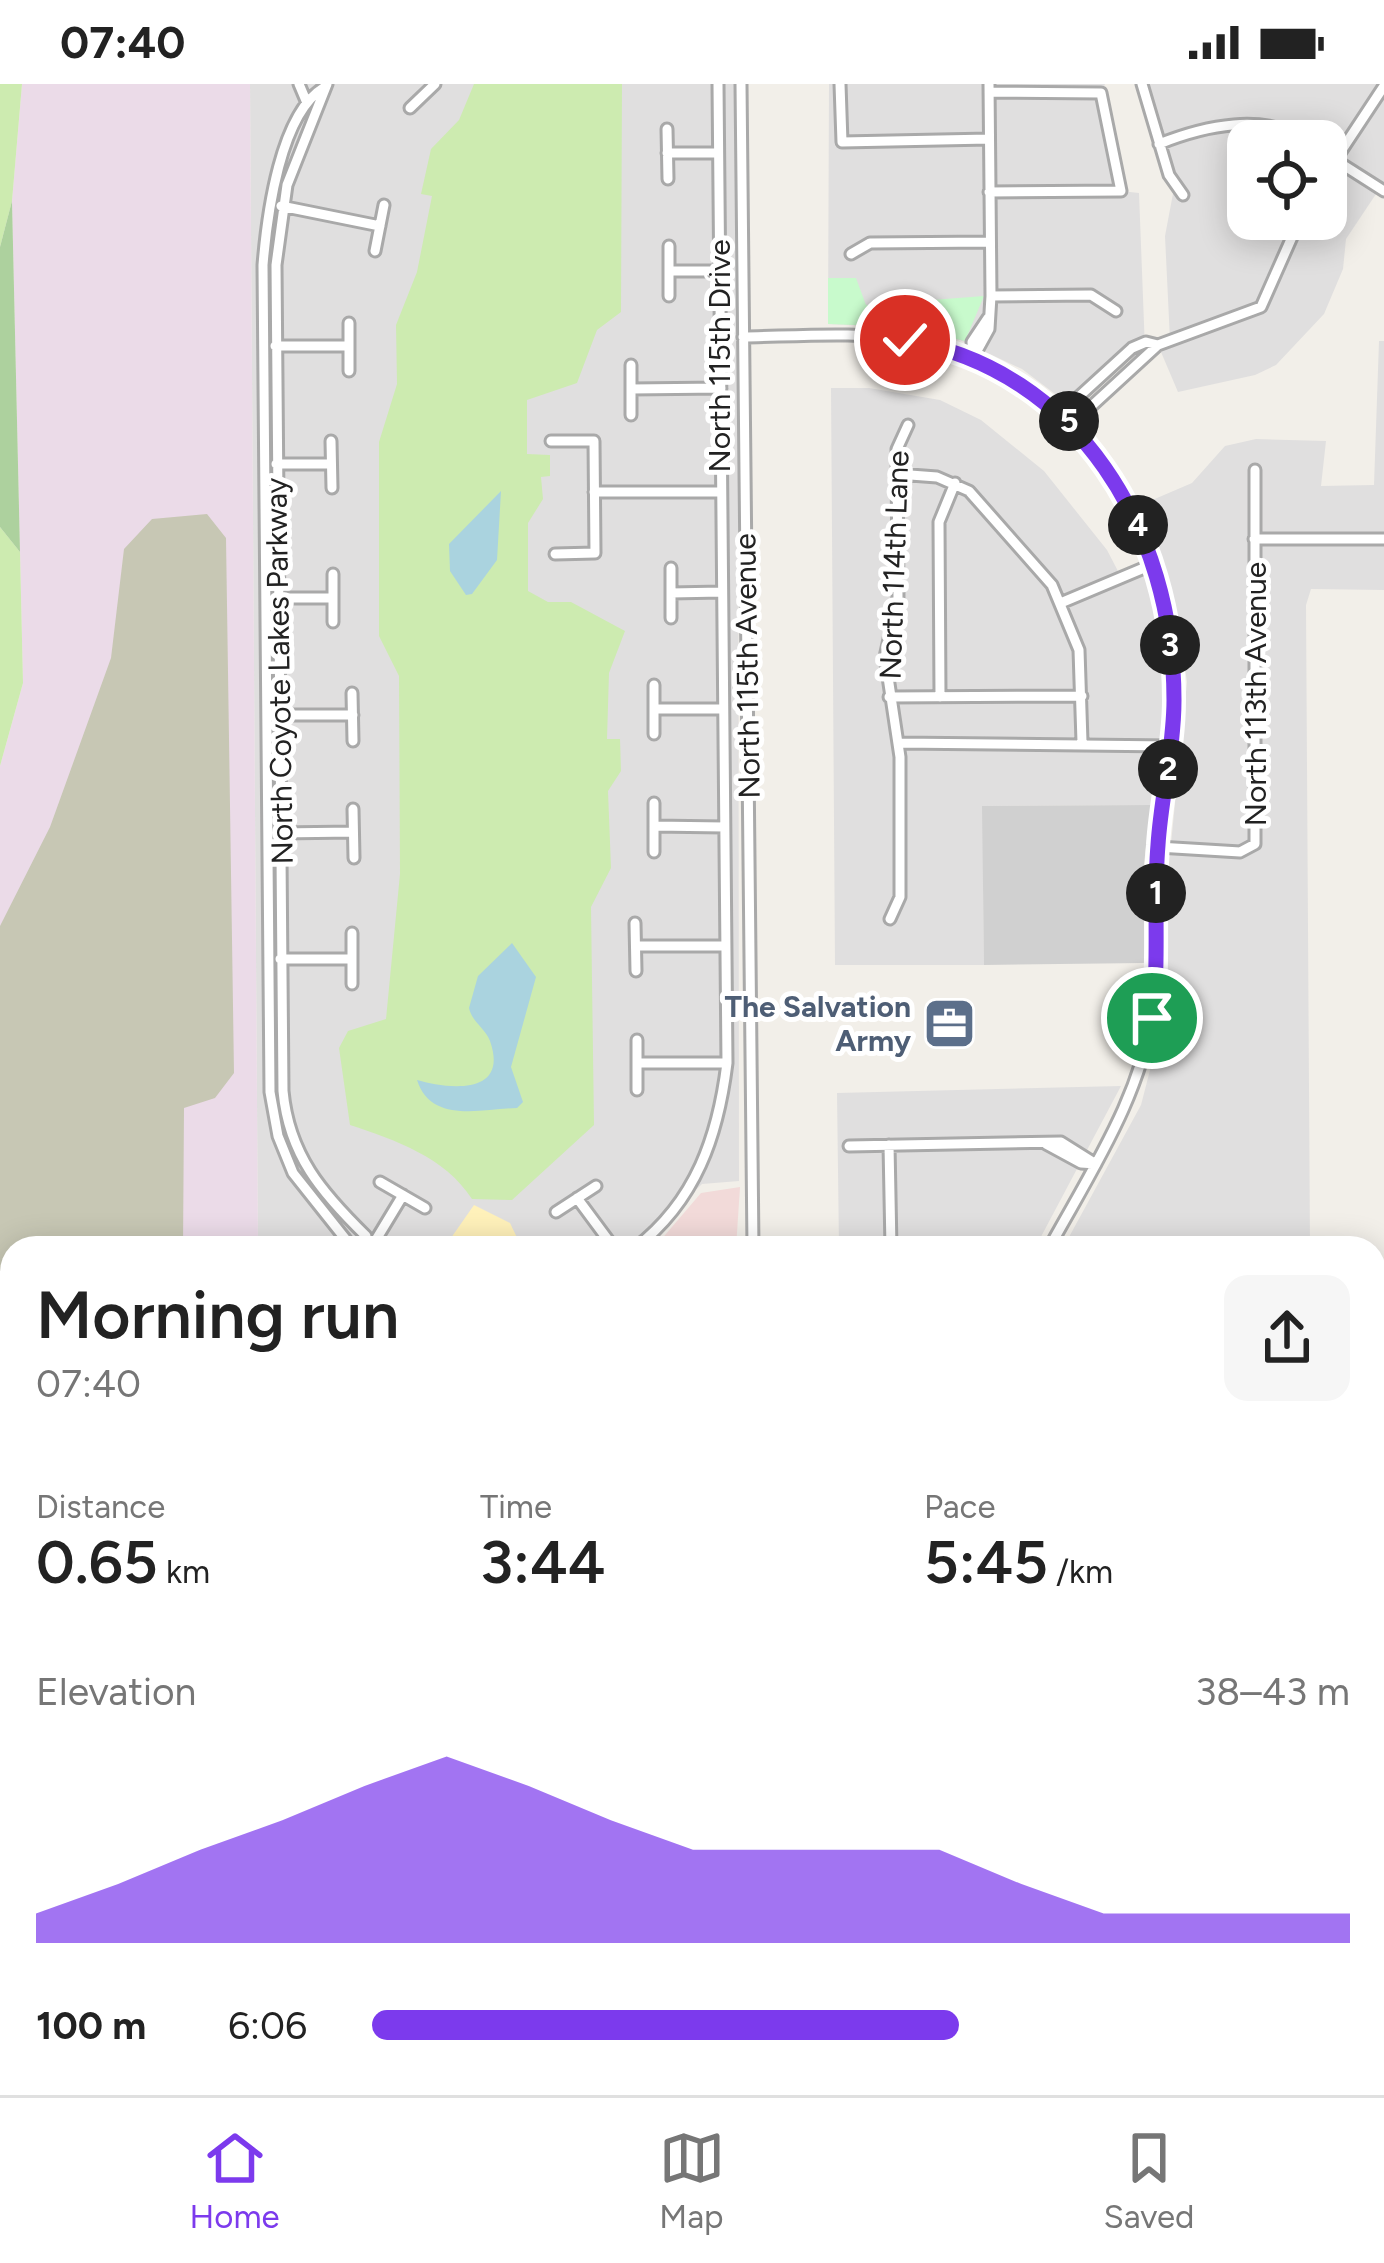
<!DOCTYPE html>
<meta charset="utf-8">
<style>
body{margin:0;font-family:Figtree,sans-serif;background:#f6f6f6;color:#222;height:100vh;display:flex;flex-direction:column;font-size:45px;white-space:nowrap}
*{box-sizing:border-box;margin:0}
p{font-size:39px;color:#767676}
.icon{flex:none;width:66px;height:66px;fill:none;stroke:currentColor;stroke-width:2;stroke-linecap:round;stroke-linejoin:round}
.map{position:relative;flex:1;overflow:hidden}
.drawer{position:absolute;left:0px;top:1152px;width:1386px;height:861px;display:flex;flex-direction:column;background:#fff;border-radius:36px 36px 0 0;box-shadow:0 6px 30px #0003}
.drawer>*{flex:none}
.buttons{position:absolute;left:1227px;top:36px;display:grid;gap:24px}
.buttons a{display:grid;place-items:center;width:120px;height:120px;border-radius:24px;background:#fff;box-shadow:0 6px 30px #0003;font-size:60px}
.pin{position:absolute;display:grid;place-items:center;width:102px;height:102px;color:#fff;margin:-51px;border:6px solid #fff;border-radius:50%;box-shadow:0 3px 12px #0007}
.km{position:absolute;width:60px;height:60px;margin:-30px;border-radius:50%;background:#222;color:#fff;font-size:33px;line-height:60px;text-align:center}
.round{display:grid;place-items:center;flex:none;width:126px;height:126px;border-radius:24px;background:#f6f6f6}
.head{display:flex;align-items:center;justify-content:space-between;height:204px;padding:0 36px}
h1{font-size:66px;font-weight:600;line-height:90px}
.figures{display:grid;grid-template-columns:repeat(3,1fr);gap:18px;height:204px;padding:12px 36px}
.figures div{display:grid;align-content:center}
.figures b{font-size:60px;font-weight:600}
.figures small{font-size:33px;font-weight:400}
.figures p{font-size:33px}
.chart{height:336px;padding:24px 36px}
.chart p{display:flex;justify-content:space-between}
.chart svg{width:100%;height:216px;margin-top:12px;fill:#7c3aed;opacity:.7}
ul{padding:0 36px;list-style:none;font-size:39px}
li{display:grid;grid-template-columns:192px 144px 1fr;align-items:center;height:90px}
li i{height:30px;border-radius:15px;background:#7c3aed}
.status{display:flex;justify-content:space-between;align-items:center;height:84px;padding:0 60px;background:#fff;direction:ltr}
.status svg{height:33px;fill:currentColor}
.tabs{display:flex;justify-content:space-around;align-items:center;height:168px;border-top:3px solid #e0e0e0;background:#fff;font-size:33px;color:#767676}
.tabs a{display:grid;justify-items:center;gap:6px}
.tabs .current{color:#7c3aed}
.map>svg:first-child{display:block}
</style>
<div class="status"><b>07:40</b><svg viewBox="0 0 49 12"><path d="M0 12V9h3v3zM5 12V6h3v6zM10 12V3h3v9zM15 12V0h3v12zM26 1h20v11H26zM47 4h2v5h-2z"/></svg></div>
<div class="map">
<svg width="1384" height="2011" viewBox="0 0 1384 2011">
<rect width="100%" height="100%" fill="#f2efe9"/>
<path fill="#e0dfdf" fill-rule="evenodd" d="M250,0H738L739,1097L702,1100L635,1164H258Z
M829,0H1105L1101,10L1121,107L1139,109L1145,266L1119,282L1075,325L1022,285L960,256L905,243L828,240Z
M1142,0H1384V98L1346,155L1343,185L1324,230L1276,281L1255,291L1178,308L1158,261L1170,256L1165,152L1175,99ZM1248,57H1326V135H1248Z
M1379,257H1384V506L1311,505L1306,521L1310,1164H1063L1141,1021L1166,924L1169,780L1187,598L1177,529L1143,420L1192,399L1225,362L1256,355L1326,357L1321,402L1374,401Z
M831,304H869L940,316L981,336L1044,387L1107,466L1120,491L1151,481L1173,587L1163,721L983,722L984,881H835Z
M1121,1002L1035,1164H839L837,1009Z
M419,2001H744V2011H421Z
M884,2001H1321V2011H884Z"/>
<path fill="#f2dad9" d="M740,1103L736,1164H654L701,1109Z"/>
<path fill="#ebdbe8" d="M22,0H250L258,1164H12V1413H0V682L23,599L12,117Z
M0,1450H12V2001H259V2011H0Z"/>
<path fill="#d0d0d0" d="M1151,721L1144,780L1145,879L984,881L982,722Z"/>
<path fill="#c7c7b4" d="M207,430L226,454L234,989L215,1014L184,1024L183,1164H12V1191H0V842L50,743L111,574L124,465L152,435Z
M0,1550H12V2001H187L188,2011H0Z"/>
<path fill="#cdebb0" d="M0,0H22L12,117L0,163Z
M474,0H622L621,228L597,246L577,299L527,316V370L550,371V392L541,393L543,415L528,439V507L548,518H571L625,547L609,589L607,655H620L621,687L608,707L611,784L591,823L594,1041L512,1116L472,1115C445,1073 395,1056 350,1041L339,964L348,947L386,935L400,790L399,592L379,552V358L397,300L396,241L417,188L432,112L421,110L431,65L459,36Z
M0,443L20,468L23,599L0,682Z
M1374,1466L1384,1468V2011H1321V2001H1374Z
M259,2001H419L421,2011H259Z"/>
<path fill="#add19e" d="M12,117L20,468L0,443V163Z"/>
<path fill="#fff1ba" d="M474,1121L510,1139L522,1164H444Z"/>
<path fill="#c8facc" d="M828,194H856L866,221L984,212L965,257L905,243L828,240Z"/>
<path fill="#aad3df" d="M501,407L497,476L472,510L466,511L450,487L449,460Z
M512,859L536,893L511,983L523,1018L517,1024C482,1025 431,1040 417,996C444,1004 510,1014 490,957C485,944 472,938 469,924L478,892Z"/>
<g fill="none" stroke-linecap="round" stroke-linejoin="round">
<defs>
<path id="minor" d="M299,0L307,19
M327,0L287,101L276,181L283,1007C289,1071 322,1109 366,1152
M741,0L753,1164
M840,0L842,58L989,55
M1142,0L1169,91L1183,111
M325,3C280,28 267,132 263,181L270,1008L278,1052L293,1089L351,1162
M410,24L435,0
M667,45L668,95
M1159,60C1204,42 1264,28 1307,57
M667,69H718
M1326,70L1384,107
M1326,90L1384,2
M989,108L1121,107L1101,9L989,8
M281,122L380,142
M375,167L384,121
M851,170L870,159L989,158
M669,187H719
M669,212V162
M991,212L1091,211L1116,227
M349,239V287
M743,253C800,252 860,247 916,257C1085,290 1173,454 1174,617C1174,662 1163,707 1159,752C1153,806 1161,861 1155,915C1144,1008 1093,1084 1049,1164
M275,262H349
M973,274L989,245L991,212L989,0
M973,274L972,258L988,234
M631,281V331
M631,305L721,304
M1061,329L1132,264L1146,258L1158,261L1261,223L1300,135
M1072,340L1158,261
M331,357L332,404
M551,357H594L595,469L555,470
M276,380H331
M897,390L937,393L969,407L1052,501L1079,566L1082,658
M594,408H720
M1254,455H1384
M671,484V534
M333,490V538
M671,509L721,508
M277,514H333
M1063,518L1151,481
M352,609L353,657
M889,613L1082,612
M940,613L939,438L955,399
M654,625H723
M278,631H353
M654,650V601
M899,659L1171,662
M353,725L354,774
M654,742L724,743
M279,749L353,748
M1158,763L1240,768L1255,760V386
M654,768V719
M890,835L900,813V673L885,573L898,514L897,365L908,341
M635,839L636,887
M352,849V900
M636,862H725
M280,875H352
M637,956V1006
M637,979H727
M1046,1060L1081,1079L1096,1080
M889,1061L891,1164
M849,1062L1061,1058L1096,1080
M380,1098L425,1124
M577,1114L614,1164
M556,1128L596,1102
M377,1154L403,1111
M635,1164C696,1117 718,1052 727,979L718,0
M1000,1164L1006,1162
M788,2001L790,2011
M1035,2001V2011
M936,2011V2001
M1134,2011C1158,2003 1256,1991 1270,2011"/>
<path id="major" d="M0,1420H12
M1374,1438L1384,1440
M0,1439H12
M1374,1459L1384,1461"/>
</defs>
<use href="#minor" stroke="#a9a9a9" stroke-width="15"/>
<use href="#major" stroke="#a06b00" stroke-width="18"/>
<use href="#minor" stroke="#fff" stroke-width="9"/>
<use href="#major" stroke="#fcd6a4" stroke-width="12"/>
</g>
<g fill="none" stroke-linecap="round" stroke-linejoin="round">
<defs>
<path id="route" d="M905,256C1079,286 1174,447 1174,616C1174,665 1161,712 1158,761C1153,819 1160,876 1152,934"/>
</defs>
<use href="#route" stroke="#fff" stroke-width="24"/>
<use href="#route" stroke="#7c3aed" stroke-width="15"/>
</g>
<defs>
<symbol id="office-square" viewBox="-11 -11 22 22"><rect x="-9" y="-9" width="18" height="18" rx="4" fill="#5c6f8a" stroke="#fff"/><path d="M-6-3h4V-5.5h4V-3h4V5H-6ZM-1-4.5V-3h2v-1.5ZM-6 0V1H6V0Z" fill="#fff"/></symbol>
</defs>
<g fill-rule="evenodd">
<use href="#office-square" x="920" y="910" width="59" height="59"/>
</g>
<g text-anchor="middle" dominant-baseline="central" stroke-width="10" stroke-linejoin="round" paint-order="stroke">
<g font-size="30" fill="#222" stroke="#fff">
<text transform="translate(719 272) rotate(-90)">North 115th Drive</text>
<text transform="translate(894 481) rotate(-88)">North 114th Lane</text>
<text transform="translate(747 582) rotate(-91)">North 115th Avenue</text>
<text transform="translate(279 587) rotate(-91)">North Coyote Lakes Parkway</text>
<text transform="translate(1255 610) rotate(-90)">North 113th Avenue</text>
</g>
<g font-size="30" font-weight="bold" fill="#4e5e75" stroke="#fff" text-anchor="end">
<text x="911" y="922">The Salvation<tspan x="911" dy="34">Army</tspan></text>
</g>
</g>
</svg>
<div class="buttons">
<a><svg class="icon" aria-label="locate" viewBox="0 0 24 24"><circle cx="12" cy="12" r="6"/><path d="M12 2v4M12 18v4M2 12h4M18 12h4"/></svg></a>
</div>
<div class="pin" style="left:1152px;top:934px;background:#1e9e55"><svg class="icon" aria-label="arrive" viewBox="0 0 24 24"><path d="M6 21V4h12l-3 4 3 4H6"/></svg></div>
<div class="pin" style="left:905px;top:256px;background:#d93025"><svg class="icon" aria-label="check" viewBox="0 0 24 24"><path d="M5 12l5 5 9-10"/></svg></div>
<b class="km" style="left:1156px;top:809px">1</b>
<b class="km" style="left:1168px;top:685px">2</b>
<b class="km" style="left:1170px;top:561px">3</b>
<b class="km" style="left:1138px;top:441px">4</b>
<b class="km" style="left:1069px;top:337px">5</b>
<section class="drawer">
<div class="head"><div><h1>Morning run</h1><p>07:40</p></div><a class="round"><svg class="icon" aria-label="share" viewBox="0 0 24 24"><path d="M12 15V3M7 8l5-5 5 5M5 13v7h14v-7"/></svg></a></div>
<div class="figures">
<div><p>Distance</p><b>0.65<small> km</small></b></div>
<div><p>Time</p><b>3:44</b></div>
<div><p>Pace</p><b>5:45<small> /km</small></b></div>
</div>
<div class="chart"><p><span>Elevation</span>38–43 m</p>
<svg viewBox="0 0 160 44" preserveAspectRatio="none"><path d="M0 44V38L10 32L20 25L30 19L40 12L50 6L60 12L70 19L80 25L90 25L100 25L110 25L120 32L130 38L140 38L150 38L160 38V44z"/></svg>
</div>
<ul>
<li><b>100 m</b>6:06<i style="width:60%"></i></li>
</ul>
</section>
</div>
<nav class="tabs">
<a class="current"><svg class="icon" aria-label="home" viewBox="0 0 24 24"><path d="M3 11l9-7 9 7M6 9v11h12V9"/></svg>Home</a>
<a><svg class="icon" aria-label="map" viewBox="0 0 24 24"><path d="M3 6l6-2 6 2 6-2v14l-6 2-6-2-6 2zM9 4v14M15 6v14"/></svg>Map</a>
<a><svg class="icon" aria-label="saved" viewBox="0 0 24 24"><path d="M7 4h10v16l-5-4-5 4z"/></svg>Saved</a>
</nav>
